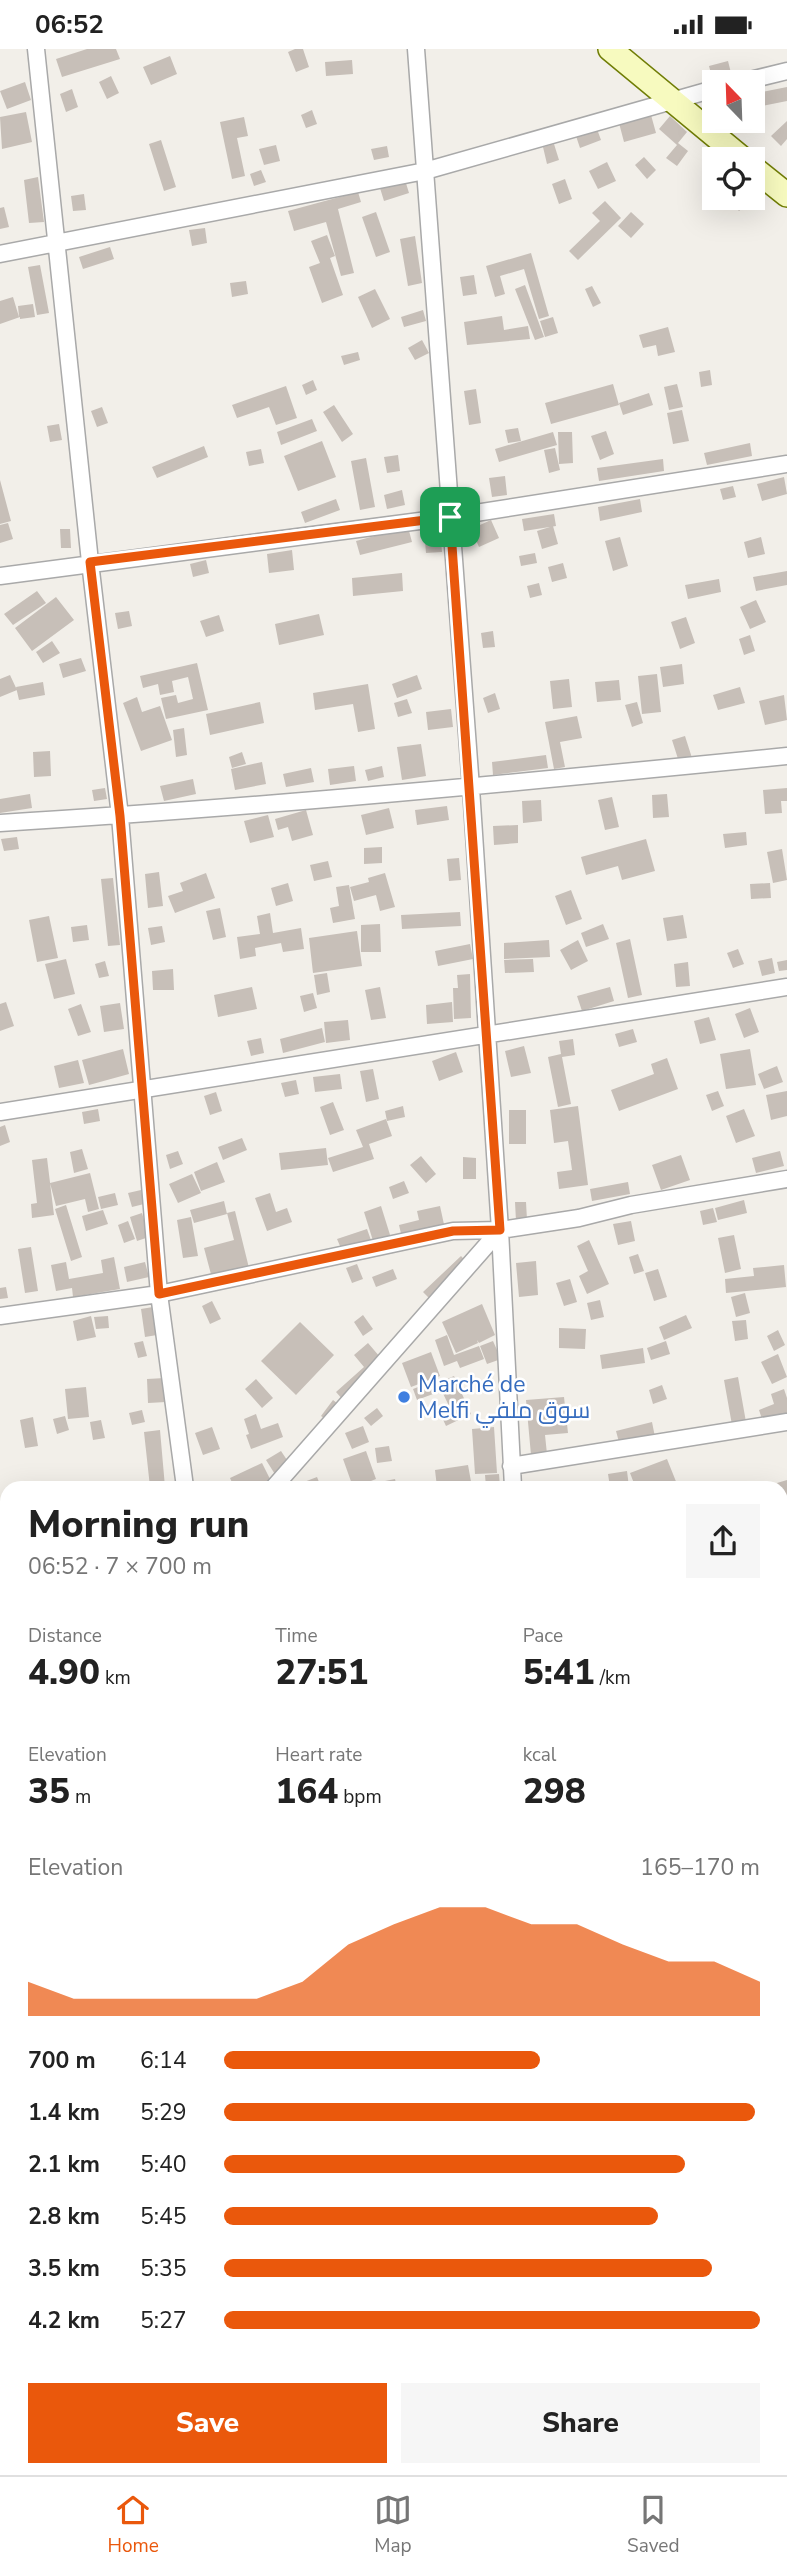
<!DOCTYPE html>
<meta charset="utf-8">
<style>
body{margin:0;font-family:"Nunito Sans",Cairo,sans-serif;background:#f6f6f6;color:#222;height:100vh;display:flex;flex-direction:column;font-size:26px;white-space:nowrap}
*{box-sizing:border-box;margin:0}
p{font-size:23px;color:#767676}
.icon{flex:none;width:38px;height:38px;fill:none;stroke:currentColor;stroke-width:2;stroke-linecap:round;stroke-linejoin:round}
.map{position:relative;flex:1;overflow:hidden}
.side{position:absolute;left:0px;top:1432px;width:788px;height:996px;display:flex;flex-direction:column;background:#fff;border-radius:21px 21px 0 0;box-shadow:0 7px 28px #0002}
.side>*{flex:none}
.needle{width:46px;rotate:337deg}
.tools{position:absolute;left:702px;top:21px;display:grid;gap:14px}
.tools a{display:grid;place-items:center;width:63px;height:63px;border-radius:0px;background:#fff;box-shadow:0 7px 28px #0002;font-size:35px}
.pin{position:absolute;display:grid;place-items:center;width:60px;height:60px;color:#fff;margin:-30px;border-radius:14px;box-shadow:0 4px 10px #0006}
.round{display:grid;place-items:center;flex:none;width:74px;height:74px;border-radius:0px;background:#f6f6f6}
.headline{display:flex;align-items:center;justify-content:space-between;height:119px;padding:0 28px}
h1{font-size:38px;font-weight:800;line-height:52px}
.metrics{display:grid;grid-template-columns:repeat(3,1fr);gap:10px;height:119px;padding:7px 28px}
.metrics div{display:grid;align-content:center}
.metrics b{font-size:35px;font-weight:800}
.metrics small{font-size:19px;font-weight:400}
.metrics p{font-size:19px}
.chart{height:196px;padding:14px 28px}
.chart p{display:flex;justify-content:space-between}
.chart svg{width:100%;height:126px;margin-top:7px;fill:#ea580c;opacity:.7}
.primary-button{display:flex;gap:14px;margin-top:auto;padding:14px 28px}
.primary-button a{flex:1;height:80px;border-radius:0px;background:#ea580c;color:#fff;font-size:28px;font-weight:800;line-height:80px;text-align:center}
.primary-button a+a{background:#f6f6f6;color:#222}
ul{padding:0 28px;list-style:none;font-size:23px}
li{display:grid;grid-template-columns:112px 84px 1fr;align-items:center;height:52px}
li i{height:18px;border-radius:9px;background:#ea580c}
.status{display:flex;justify-content:space-between;align-items:center;height:49px;padding:0 35px;background:#fff;direction:ltr}
.status svg{height:19px;fill:currentColor}
.tabs{display:flex;justify-content:space-around;align-items:center;height:98px;border-top:2px solid #e0e0e0;background:#fff;font-size:19px;color:#767676}
.tabs a{display:grid;justify-items:center;gap:4px}
.tabs .active{color:#ea580c}
.map>svg:first-child{display:block}
</style>
<div class="status"><b>06:52</b><svg viewBox="0 0 49 12"><path d="M0 12V9h3v3zM5 12V6h3v6zM10 12V3h3v9zM15 12V0h3v12zM26 1h20v11H26zM47 4h2v5h-2z"/></svg></div>
<div class="map">
<svg width="787" height="2426" viewBox="0 0 787 2426">
<rect width="100%" height="100%" fill="#f2efe9"/>
<path fill="#c7bfb8" d="M87,0H116L120,10L62,28L56,10Z
M295,0H303L309,18L296,23L288,3Z
M170,7L177,25L151,36L143,18Z
M352,11L353,25L326,27L325,13Z
M728,12L732,28L713,32L709,17Z
M111,27L119,44L107,50L99,33Z
M25,33L31,51L7,60L0,42Z
M787,38V52L752,59V45Z
M72,40L78,58L66,63L60,45Z
M312,61L317,75L306,79L301,66Z
M26,63L32,93L2,100L0,68Z
M651,66L656,84L624,93L619,74Z
M670,67L687,83L678,94L688,102L677,117L666,109L677,96L659,80Z
M244,68L248,87L237,89L245,127L232,130L220,73Z
M787,72V90L781,97L771,87Z
M597,80L601,91L580,99L576,87Z
M161,91L176,138L164,142L149,95Z
M554,95L559,111L547,115L543,98Z
M276,96L280,112L264,116L259,100Z
M387,97L389,108L374,111L371,100Z
M644,108L656,121L647,130L635,116Z
M607,113L616,132L598,140L589,122Z
M261,121L266,133L254,137L250,125Z
M38,128L44,173L29,174L24,131Z
M565,130L572,150L559,155L552,135Z
M405,131L409,144L384,152L380,139Z
M358,143L361,153L338,160L354,224L341,227L326,173L294,182L288,162Z
M84,145L86,161L73,162L71,147Z
M727,149H743L748,154L739,162Z
M605,152L621,169L578,211L569,202L600,172L592,164Z
M4,158L9,178L0,180V159Z
M376,163L390,203L376,208L362,168Z
M631,163L644,175L631,189L618,177Z
M205,179L207,194L192,197L189,181Z
M327,186L335,207L330,209L343,246L322,254L309,218L320,214L311,192Z
M415,187L422,234L408,237L400,190Z
M110,198L114,210L83,220L79,208Z
M531,204L549,267L539,270L524,220L500,227L505,245L495,248L486,217Z
M40,216L49,264L37,266L28,218Z
M474,226L477,245L463,247L460,228Z
M246,232L248,245L232,248L230,234Z
M525,236L544,288L535,291L515,240Z
M592,237L601,254L593,258L585,240Z
M375,240L390,270L372,279L358,248Z
M13,248L19,268L18,257L33,255L35,268L20,270V268L0,275V252Z
M423,261L426,272L404,278L401,268Z
M502,267L504,281L528,277L530,290L467,296L464,273Z
M553,268L558,284L545,288L540,272Z
M668,278L675,303L658,307L656,296L643,299L639,286Z
M422,291L429,304L415,311L408,299Z
M358,303L360,311L344,316L341,307Z
M710,321L712,336L701,338L699,323Z
M313,331L317,341L306,346L302,336Z
M613,335L619,356L551,375L545,354Z
M677,335L683,358L669,361L664,338Z
M286,337L297,369L276,376L269,358L237,369L232,356Z
M476,340L481,374L469,376L464,342Z
M649,344L653,356L623,366L619,354Z
M334,356L353,385L342,393L323,363Z
M102,358L108,374L97,378L91,362Z
M682,361L689,392L673,395L667,364Z
M312,370L317,382L281,396L277,383Z
M59,375L62,391L50,393L47,377Z
M518,379L521,392L508,394L505,381Z
M606,382L614,405L600,411L591,387Z
M553,383L557,396L499,413L495,400Z
M558,383H572L573,414L559,415Z
M322,392L336,428L298,442L284,407Z
M750,394L752,407L707,416L704,404Z
M204,397L208,408L157,429L152,418Z
M555,399L560,421L549,424L544,401Z
M261,400L264,414L249,417L246,403Z
M398,406L400,422L387,424L384,408Z
M366,409L375,458L360,461L351,412Z
M663,410L664,422L599,432L597,419Z
M505,427L507,446L492,448L489,429Z
M784,428L787,445L762,452L757,435Z
M0,431L11,472L0,475Z
M733,437L736,448L723,451L720,440Z
M402,441L405,456L387,460L384,446Z
M336,450L340,461L305,474L301,463Z
M640,450L642,463L600,472L598,458Z
M554,465L556,477L524,482L522,470Z
M491,471L499,489L479,498L471,480Z
M8,474L13,490L0,494V476Z
M553,477L558,495L542,500L537,482Z
M408,478L412,493L360,506L356,492Z
M60,480H70L71,499H61Z
M440,480L442,503L426,504L424,481Z
M620,488L628,517L613,522L605,492Z
M761,488L765,505L748,509L744,493Z
M292,501L294,521L269,524L267,505Z
M535,504L537,514L521,517L519,507Z
M206,511L209,524L193,528L190,515Z
M563,514L567,529L552,533L548,518Z
M787,522V536L756,542L753,528Z
M402,524L403,542L353,547L352,529Z
M719,530L721,543L688,550L685,536Z
M539,534L542,546L530,549L527,537Z
M37,542L46,554L13,576L4,565Z
M56,548L74,571L32,602L15,579Z
M756,551L766,573L750,580L740,558Z
M129,562L132,577L118,580L115,564Z
M319,565L324,586L279,596L275,575Z
M219,566L224,582L206,588L200,572Z
M686,568L695,594L680,600L671,573Z
M493,582L495,598L483,599L481,584Z
M750,586L755,602L744,606L739,590Z
M52,592L60,604L43,614L36,603Z
M81,609L86,622L63,629L59,615Z
M197,614L208,661L166,670L161,649L176,646L178,654L193,650L188,628L172,632L174,643L160,646L158,635L143,639L140,627Z
M682,615L684,635L663,638L660,618Z
M657,625L661,663L642,665L638,627Z
M10,626L17,641L0,648V630Z
M417,626L422,640L397,649L392,635Z
M569,630L572,658L553,660L550,632Z
M619,631L621,651L597,653L595,633Z
M43,633L45,646L19,651L16,638Z
M368,635L375,680L358,683L353,655L315,661L313,644Z
M740,638L745,654L718,661L713,646Z
M495,644L500,660L488,664L483,649Z
M784,646L787,671L765,676L759,652Z
M137,648L142,663L160,657L172,691L141,702L123,654Z
M407,650L412,664L398,668L394,654Z
M260,653L264,674L210,686L206,665Z
M637,653L643,674L632,678L625,656Z
M451,660L453,678L428,681L426,663Z
M577,667L582,689L560,693L565,718L554,720L545,673Z
M184,679L187,706L176,708L173,681Z
M685,687L692,709L679,713L672,691Z
M421,695L426,727L402,731L397,698Z
M50,702L51,727L34,728L33,703Z
M242,703L246,715L232,719L229,708Z
M546,706L548,719L493,726L492,713Z
M262,713L266,735L235,741L231,720Z
M354,717L356,732L330,736L328,720Z
M382,717L384,728L368,732L365,721Z
M311,719L314,733L286,738L283,725Z
M193,730L196,745L164,752L160,737Z
M105,739L107,750L94,752L92,741Z
M787,739V752H781L782,764L765,765L763,741Z
M30,745L32,759L0,764V750Z
M667,745L669,768L653,769L652,746Z
M612,748L619,778L605,781L598,751Z
M541,751L542,772L523,774L522,752Z
M447,757L449,771L417,776L415,761Z
M389,759L394,779L366,786L361,766Z
M306,761L313,786L292,792L288,778L278,781L275,770Z
M268,766L274,788L250,794L244,772Z
M518,776V794L494,796L493,777Z
M746,783L747,796L725,799L723,785Z
M17,788L19,800L4,802L1,790Z
M646,790L655,822L622,831L618,817L586,826L581,808Z
M382,798V814L364,815V799Z
M782,800L787,831L773,834L767,803Z
M459,809L461,831L449,832L447,810Z
M328,812L332,828L314,832L310,816Z
M159,823L163,857L148,859L145,825Z
M206,824L215,849L175,864L168,847L183,842L180,834Z
M385,824L395,858L380,862L376,846L354,852L350,838L369,833L368,829Z
M113,829L120,896L108,897L101,830Z
M288,834L293,852L276,857L271,839Z
M770,834L771,849L751,850L750,835Z
M349,836L355,870L333,874L330,859L339,857L336,838Z
M571,841L582,870L566,876L555,847Z
M220,859L226,888L213,891L206,862Z
M460,863L461,877L402,880L401,866Z
M270,864L273,884L301,879L304,900L283,903L281,894L255,899L256,907L240,910L237,888L260,885L257,867Z
M683,866L687,889L667,892L663,869Z
M49,867L58,909L37,913L29,871Z
M380,875L381,903H361V876Z
M603,875L609,890L586,898L581,884Z
M87,876L89,891L73,893L71,878Z
M162,877L165,893L151,896L148,879Z
M357,882L362,917L313,924L309,889Z
M630,890L642,946L628,949L616,894Z
M549,891L550,908L504,910V894Z
M578,891L588,912L571,921L560,901Z
M470,895L473,910L438,917L435,902Z
M738,900L744,915L733,919L727,904Z
M772,909L775,924L762,927L758,912Z
M66,910L75,945L54,950L45,915Z
M533,910L534,923L505,924L504,911Z
M787,911V921L779,922L777,913Z
M105,912L109,927L99,929L95,915Z
M688,913L690,937L676,938L674,915Z
M173,920L174,941H153L152,922Z
M327,924L330,943L317,946L314,926Z
M470,925L471,969L454,970L453,939H458L457,926Z
M252,938L257,960L218,968L214,946Z
M380,938L386,969L371,971L365,941Z
M610,938L614,952L582,962L577,947Z
M313,944L317,959L304,963L300,947Z
M6,953L14,977L0,982V955Z
M452,953L453,973L427,975L426,956Z
M120,954L124,980L104,983L100,957Z
M81,955L91,983L78,987L68,960Z
M750,959L759,983L744,989L735,965Z
M709,968L716,991L700,995L694,972Z
M348,971L350,991L326,994L324,973Z
M322,979L325,993L283,1004L280,990Z
M633,980L637,993L619,998L615,985Z
M261,989L264,1004L251,1007L247,992Z
M573,990L575,1006L562,1008L571,1055L558,1058L548,1008L561,1005L559,992Z
M524,997L531,1024L511,1028L505,1002Z
M123,1000L129,1025L89,1036L82,1011Z
M750,1000L756,1036L726,1040L720,1005Z
M456,1003L463,1023L439,1032L432,1012Z
M667,1009L678,1040L619,1062L611,1041L654,1025L651,1015Z
M78,1011L84,1034L59,1039L54,1017Z
M777,1017L783,1033L764,1040L758,1025Z
M373,1020L379,1050L366,1053L360,1022Z
M340,1025L342,1040L315,1043L313,1028Z
M296,1031L299,1045L285,1048L281,1034Z
M718,1042L724,1057L712,1062L706,1046Z
M787,1042V1067L771,1071L766,1046Z
M216,1043L222,1062L210,1066L204,1047Z
M333,1053L344,1081L330,1086L320,1058Z
M403,1057L405,1068L387,1072L385,1062Z
M578,1057L588,1136L559,1140L557,1123L572,1121L568,1092L554,1094L550,1061Z
M98,1060L100,1072L84,1075L82,1063Z
M744,1060L755,1087L736,1094L726,1067Z
M509,1061H526V1095H509Z
M386,1070L392,1087L369,1095L374,1110L333,1123L328,1109L363,1098L356,1081Z
M5,1076L10,1093L0,1097V1078Z
M242,1089L247,1101L223,1111L218,1098Z
M326,1099L328,1116L281,1121L279,1104Z
M82,1100L88,1120L74,1124L70,1103Z
M178,1102L183,1115L170,1120L166,1106Z
M780,1102L784,1117L756,1124L752,1109Z
M681,1106L690,1131L661,1141L652,1116Z
M421,1107L436,1125L426,1134L410,1116Z
M463,1108L476,1109V1130H463Z
M47,1109L54,1166L32,1169L31,1155L37,1154L32,1111Z
M217,1113L225,1133L201,1142L194,1123Z
M90,1124L99,1160L88,1163L85,1150L56,1157L50,1134Z
M192,1125L201,1144L178,1154L169,1135Z
M404,1132L409,1144L393,1150L389,1138Z
M628,1133L630,1145L592,1152L590,1140Z
M141,1141L144,1155L132,1158L128,1144Z
M115,1144L118,1156L101,1160L98,1148Z
M270,1144L276,1163L287,1159L292,1173L267,1182L255,1149Z
M744,1151L747,1164L718,1171L715,1159Z
M224,1152L227,1165L194,1174L190,1161Z
M515,1153H526L527,1171L516,1172Z
M66,1156L82,1208L71,1212L55,1160Z
M381,1157L391,1189L374,1195L364,1163Z
M440,1157L445,1180L402,1189L399,1176L419,1171L417,1162Z
M713,1159L717,1173L703,1176L700,1162Z
M103,1161L108,1175L86,1182L82,1167Z
M235,1162L249,1219L212,1229L204,1199L234,1191L227,1164Z
M142,1164L149,1188L137,1192L130,1168Z
M191,1168L198,1207L183,1209L177,1171Z
M128,1172L135,1190L124,1194L118,1176Z
M631,1172L635,1192L618,1196L613,1175Z
M367,1180L372,1194L343,1204L337,1190Z
M734,1186L741,1220L725,1224L718,1189Z
M589,1191L609,1235L587,1245L579,1227L588,1222L577,1197Z
M31,1198L38,1242L25,1244L18,1200Z
M638,1205L644,1222L634,1225L629,1208Z
M461,1207L473,1220L435,1255L423,1243Z
M114,1208L120,1240L73,1248L72,1239L56,1242L51,1216L66,1213L69,1230L103,1224L101,1211Z
M536,1212L538,1246L519,1248L516,1214Z
M145,1213L149,1228L127,1233L124,1218Z
M357,1215L363,1230L352,1234L346,1219Z
M784,1216L786,1238L726,1244L725,1230L754,1227L753,1219Z
M393,1220L397,1230L376,1238L372,1228Z
M658,1220L667,1248L654,1252L645,1224Z
M570,1230L577,1253L564,1257L556,1234Z
M6,1238L8,1249L0,1250V1239Z
M745,1244L750,1264L736,1268L731,1248Z
M600,1251L604,1268L591,1271L587,1254Z
M212,1252L221,1270L210,1275L202,1257Z
M482,1255L495,1286L479,1294L477,1291L478,1294L456,1304L442,1273Z
M153,1258L157,1286L145,1288L141,1260Z
M363,1266L373,1280L363,1287L354,1273Z
M686,1266L692,1279L664,1291L659,1278Z
M91,1267L96,1288L77,1292L73,1272Z
M108,1267L109,1279L96,1280L94,1268Z
M746,1271L748,1290L735,1292L732,1272Z
M300,1273L334,1306L296,1346L261,1312Z
M559,1279L586,1280L585,1300L559,1299Z
M778,1281L785,1296L774,1302L767,1287Z
M447,1286L454,1306L479,1297L484,1310L460,1319L457,1312L444,1317L435,1291Z
M143,1292L147,1307L138,1309L134,1294Z
M493,1292L501,1310L487,1315L480,1297Z
M666,1292L670,1305L651,1311L647,1299Z
M368,1294L386,1315L343,1351L336,1343L364,1318L354,1306Z
M643,1299L645,1314L602,1320L600,1306Z
M431,1303L440,1327L411,1338L402,1314Z
M778,1305L787,1328L772,1335L761,1313Z
M454,1327L471,1365L446,1377L439,1362L449,1357L438,1334Z
M738,1328L746,1373L732,1376L724,1331Z
M165,1329L166,1353L148,1354L147,1330Z
M256,1330L273,1349L262,1359L245,1340Z
M436,1331L441,1342L417,1351L413,1340Z
M662,1336L667,1350L653,1355L649,1341Z
M86,1338L89,1368L68,1370L65,1340Z
M784,1340L787,1349V1367L764,1376L759,1361L774,1355L771,1345Z
M564,1348L568,1384L545,1386L547,1405L531,1406L526,1351Z
M333,1351L342,1358L331,1374L321,1367Z
M377,1359L383,1367L371,1377L364,1369Z
M142,1361L145,1373L132,1376L129,1364Z
M256,1365L261,1380L278,1374L283,1388L251,1400L246,1386L249,1385L244,1370Z
M65,1367L69,1381L57,1385L53,1370Z
M33,1368L38,1397L25,1399L20,1371Z
M101,1371L105,1389L93,1391L90,1373Z
M652,1373L655,1388L620,1397L616,1382Z
M363,1377L369,1393L352,1400L345,1384Z
M212,1378L220,1400L203,1406L195,1384Z
M494,1378L497,1424L475,1425L472,1380Z
M160,1381L165,1438H150L144,1383Z
M389,1397L392,1412L377,1414L375,1399Z
M281,1402L293,1420L278,1430L266,1411Z
M366,1402L376,1430L361,1436L362,1438H353L343,1410Z
M667,1410L677,1435L666,1438H648L646,1433L635,1437L630,1424Z
M262,1414L273,1436L269,1438H234L230,1429Z
M468,1416L472,1438H437L435,1421Z
M627,1422L629,1438H610L608,1425Z
M499,1425L500,1438H486L485,1426Z
M317,1428L321,1438H291Z
M395,1430L397,1438H387L385,1432Z
M787,1431V1456L784,1457L780,1438L777,1434Z
M787,1507V1554L780,1556V1509Z
M787,1698V1724L780,1727V1700Z
M780,1788H787V1860L780,1861V1844L783,1843Z
M7,1976V2010L0,2011V1977Z
M0,2080H7V2133H0Z
M786,2333L787,2345L783,2348L780,2337Z
M787,2380V2426H768L765,2420H780V2384Z
M275,2420H311L312,2426H276Z"/>
<g fill="none" stroke-linecap="round" stroke-linejoin="round">
<defs>
<path id="minor" d="M36,0L90,513L120,767L159,1245L185,1438
M416,0L471,739L500,1181L513,1438
M742,33L787,22
M0,205L425,122L714,40
M0,527L450,468L787,415
M0,774C263,758 525,733 787,707
M0,1063L787,938
M0,1267L159,1245L453,1182L500,1181
M511,1417L787,1373
M274,1438L500,1181L579,1169L631,1156L787,1130
M780,1479L787,1478
M0,1509L7,1508
M0,1629L7,1668
M780,1682L787,1681
M0,1737L7,1730
M0,1822L7,1821
M780,1957L787,1963
M780,2091L787,2085
M780,2238L787,2240
M0,2241L7,2239
M506,2420L507,2426"/>
<path id="secondary" d="M610,0L743,110
M752,118L787,146"/>
</defs>
<use href="#minor" stroke="#a9a9a9" stroke-width="19"/>
<use href="#secondary" stroke="#707d05" stroke-width="26"/>
<use href="#minor" stroke="#fff" stroke-width="16"/>
<use href="#secondary" stroke="#f7fabf" stroke-width="23"/>
</g>
<g fill="none" stroke-linecap="round" stroke-linejoin="round">
<defs>
<path id="route" d="M450,468L500,1181L453,1182L159,1245L120,767L90,513Z"/>
</defs>
<use href="#route" stroke="#fff" stroke-width="14"/>
<use href="#route" stroke="#ea580c" stroke-width="9"/>
</g>
<circle fill="#3f7fe0" stroke="#fff" stroke-width="2.5" cx="404" cy="1348" r="7"/>
<g text-anchor="middle" dominant-baseline="central" stroke-width="5" stroke-linejoin="round" paint-order="stroke">
<g font-size="23" fill="#366cbe" stroke="#fff" text-anchor="start">
<text x="418" y="1335">Marché de<tspan x="418" dy="26">Melfi سوق ملفي</tspan></text>
</g>
</g>
</svg>
<div class="tools">
<a><svg class="needle" viewBox="-14 -14 28 28"><path d="M0-13l5 13h-10z" fill="#e53935"/><path d="M0 13l5-13h-10z" fill="#767676"/></svg></a>
<a><svg class="icon" aria-label="locate" viewBox="0 0 24 24"><circle cx="12" cy="12" r="6"/><path d="M12 2v4M12 18v4M2 12h4M18 12h4"/></svg></a>
</div>
<div class="pin" style="left:450px;top:468px;background:#1e9e55"><svg class="icon" aria-label="arrive" viewBox="0 0 24 24"><path d="M6 21V4h12l-3 4 3 4H6"/></svg></div>
<section class="side">
<div class="headline"><div><h1>Morning run</h1><p>06:52 · 7 × 700 m</p></div><a class="round"><svg class="icon" aria-label="share" viewBox="0 0 24 24"><path d="M12 15V3M7 8l5-5 5 5M5 13v7h14v-7"/></svg></a></div>
<div class="metrics">
<div><p>Distance</p><b>4.90<small> km</small></b></div>
<div><p>Time</p><b>27:51</b></div>
<div><p>Pace</p><b>5:41<small> /km</small></b></div>
</div>
<div class="metrics">
<div><p>Elevation</p><b>35<small> m</small></b></div>
<div><p>Heart rate</p><b>164<small> bpm</small></b></div>
<div><p>kcal</p><b>298</b></div>
</div>
<div class="chart"><p><span>Elevation</span>165–170 m</p>
<svg viewBox="0 0 160 44" preserveAspectRatio="none"><path d="M0 44V32L10 38L20 38L30 38L40 38L50 38L60 32L70 19L80 12L90 6L100 6L110 12L120 12L130 19L140 25L150 25L160 32V44z"/></svg>
</div>
<ul>
<li><b>700 m</b>6:14<i style="width:59%"></i></li>
<li><b>1.4 km</b>5:29<i style="width:99%"></i></li>
<li><b>2.1 km</b>5:40<i style="width:86%"></i></li>
<li><b>2.8 km</b>5:45<i style="width:81%"></i></li>
<li><b>3.5 km</b>5:35<i style="width:91%"></i></li>
<li><b>4.2 km</b>5:27<i style="width:100%"></i></li>
</ul>
<div class="primary-button"><a>Save</a><a>Share</a></div>
</section>
</div>
<nav class="tabs">
<a class="active"><svg class="icon" aria-label="home" viewBox="0 0 24 24"><path d="M3 11l9-7 9 7M6 9v11h12V9"/></svg>Home</a>
<a><svg class="icon" aria-label="map" viewBox="0 0 24 24"><path d="M3 6l6-2 6 2 6-2v14l-6 2-6-2-6 2zM9 4v14M15 6v14"/></svg>Map</a>
<a><svg class="icon" aria-label="saved" viewBox="0 0 24 24"><path d="M7 4h10v16l-5-4-5 4z"/></svg>Saved</a>
</nav>
